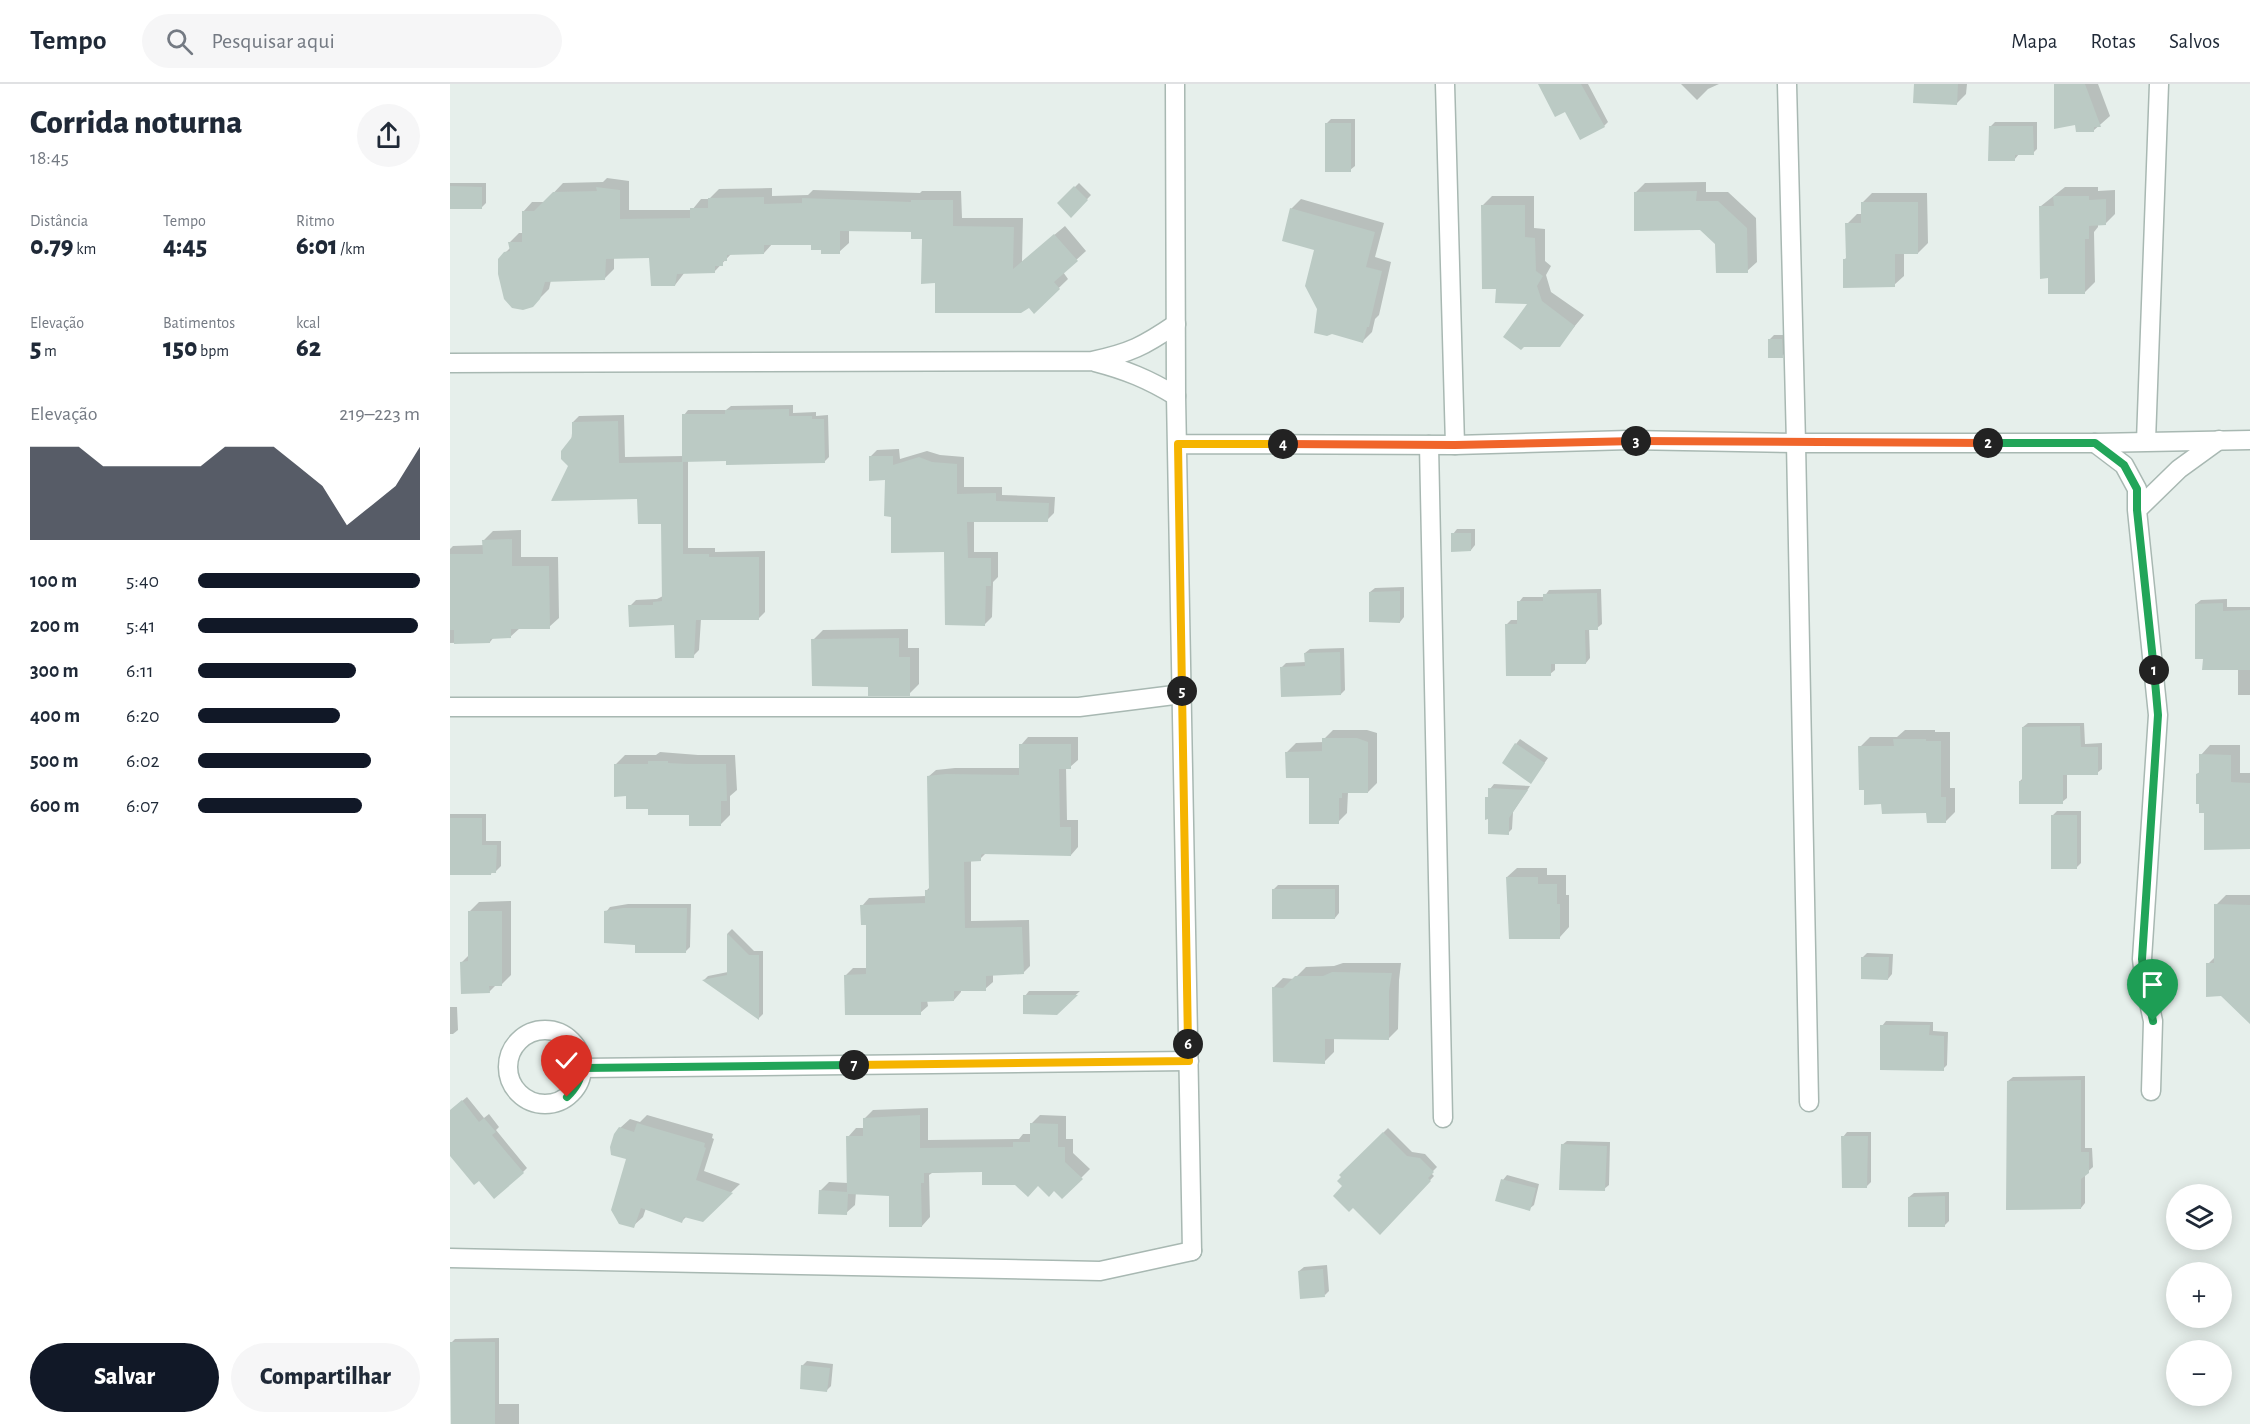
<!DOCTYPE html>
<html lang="pt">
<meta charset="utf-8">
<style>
body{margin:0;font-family:"Alegreya Sans",sans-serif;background:#f6f6f7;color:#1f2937;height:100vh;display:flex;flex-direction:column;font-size:22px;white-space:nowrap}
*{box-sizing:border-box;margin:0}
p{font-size:20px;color:#747a83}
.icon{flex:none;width:33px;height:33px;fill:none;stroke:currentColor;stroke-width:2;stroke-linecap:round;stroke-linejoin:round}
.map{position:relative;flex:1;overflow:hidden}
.sheet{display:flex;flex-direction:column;background:#fff;width:450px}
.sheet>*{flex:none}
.fabs{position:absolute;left:1716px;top:1100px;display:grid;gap:12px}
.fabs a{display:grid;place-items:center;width:66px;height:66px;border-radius:50%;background:#fff;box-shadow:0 3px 15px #0003;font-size:30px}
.pin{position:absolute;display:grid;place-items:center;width:51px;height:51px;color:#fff;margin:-62px -26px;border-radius:50% 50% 50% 0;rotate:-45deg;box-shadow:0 0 6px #0007}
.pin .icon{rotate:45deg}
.km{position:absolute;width:30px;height:30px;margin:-15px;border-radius:50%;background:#222;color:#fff;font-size:16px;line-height:30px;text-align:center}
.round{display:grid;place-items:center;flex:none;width:63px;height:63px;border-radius:32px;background:#f6f6f7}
.head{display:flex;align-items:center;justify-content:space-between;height:102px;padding:0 30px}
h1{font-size:33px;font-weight:800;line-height:45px}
.stats{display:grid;grid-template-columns:repeat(3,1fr);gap:9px;height:102px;padding:6px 30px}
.stats div{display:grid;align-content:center}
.stats b{font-size:26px;font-weight:800}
.stats small{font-size:16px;font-weight:400}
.stats p{font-size:16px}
.chart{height:168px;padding:12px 30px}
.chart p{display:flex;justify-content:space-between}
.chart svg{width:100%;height:108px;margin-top:6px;fill:#111827;opacity:.7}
.primary-button{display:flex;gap:12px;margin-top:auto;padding:12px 30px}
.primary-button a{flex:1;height:69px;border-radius:36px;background:#111827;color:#fff;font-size:24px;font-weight:800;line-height:69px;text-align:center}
.primary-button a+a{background:#f6f6f7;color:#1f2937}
ul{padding:0 30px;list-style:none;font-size:20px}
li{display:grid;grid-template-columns:96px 72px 1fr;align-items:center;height:45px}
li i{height:15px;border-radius:8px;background:#111827}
header{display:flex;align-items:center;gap:36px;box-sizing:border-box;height:84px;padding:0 30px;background:#fff;border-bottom:2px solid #e0e1e3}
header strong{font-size:28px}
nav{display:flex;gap:33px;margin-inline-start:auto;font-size:21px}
.search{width:420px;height:54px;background:#f6f6f7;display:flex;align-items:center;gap:15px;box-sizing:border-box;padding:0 21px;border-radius:33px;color:#747a83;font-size:22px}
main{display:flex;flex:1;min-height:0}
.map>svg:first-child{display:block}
</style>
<header>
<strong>Tempo</strong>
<div class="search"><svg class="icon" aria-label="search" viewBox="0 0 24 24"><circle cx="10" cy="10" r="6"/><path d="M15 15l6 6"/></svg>Pesquisar aqui</div>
<nav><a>Mapa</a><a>Rotas</a><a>Salvos</a></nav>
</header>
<main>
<section class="sheet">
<div class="head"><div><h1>Corrida noturna</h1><p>18:45</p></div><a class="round"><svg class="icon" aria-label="share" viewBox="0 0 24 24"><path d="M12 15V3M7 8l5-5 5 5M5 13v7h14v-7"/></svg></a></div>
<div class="stats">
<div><p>Distância</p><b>0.79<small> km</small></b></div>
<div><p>Tempo</p><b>4:45</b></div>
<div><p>Ritmo</p><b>6:01<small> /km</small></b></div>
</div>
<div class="stats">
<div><p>Elevação</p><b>5<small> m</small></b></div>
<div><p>Batimentos</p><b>150<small> bpm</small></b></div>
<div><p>kcal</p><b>62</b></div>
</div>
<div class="chart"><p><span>Elevação</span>219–223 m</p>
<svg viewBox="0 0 160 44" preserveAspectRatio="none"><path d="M0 44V6L10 6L20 6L30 14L40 14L50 14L60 14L70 14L80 6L90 6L100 6L110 14L120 22L130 38L140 30L150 22L160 6V44z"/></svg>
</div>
<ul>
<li><b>100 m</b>5:40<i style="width:100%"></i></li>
<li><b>200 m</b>5:41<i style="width:99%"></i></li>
<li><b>300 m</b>6:11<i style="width:71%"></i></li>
<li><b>400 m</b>6:20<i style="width:64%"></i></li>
<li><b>500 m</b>6:02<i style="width:78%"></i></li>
<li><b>600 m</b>6:07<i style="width:74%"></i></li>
</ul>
<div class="primary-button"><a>Salvar</a><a>Compartilhar</a></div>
</section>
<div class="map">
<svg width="1800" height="1340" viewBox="0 0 1800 1340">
<rect width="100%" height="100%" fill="#e6efeb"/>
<path fill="#0003" d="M1090,0H1138L1158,38L1154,42L1115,26Z
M1231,0H1269L1258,5L1247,16Z
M1465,0H1517L1516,10L1506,20Z
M1605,0H1648L1660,32L1643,47L1626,39Z
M881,35H905V82L900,86L877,39Z
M1545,38H1587V65L1583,69L1569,70L1564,76L1540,43Z
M157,94L179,97V126H242L251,115H259L269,105L322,104V112L358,111L363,106L470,109L472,107H511L512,134H573L572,178L615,142L636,167L613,188L618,195L584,228L579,222L486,198L473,153L462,147L399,146V159L389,168L373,165L362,159H323L314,169H282L265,187L235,188L225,201L201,172L164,173V185L155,194L101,196L99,205L82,222L55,169L61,163L60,158L69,149H73V128L82,118H95L113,99L153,98Z
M1256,98V108H1278L1306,134L1307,178L1297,187L1251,144L1185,109L1195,99Z
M0,99H36V119L31,124L0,123Z
M629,99L641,111L621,132L609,119Z
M1615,103H1648V107L1665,106V130L1655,140H1648V143L1644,148L1645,198L1635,208L1591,122Z
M1422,109H1477L1478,159L1468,169H1454V192L1444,201L1394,176L1397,173V140L1407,130H1412V119Z
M1042,112H1084V144L1095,145V177L1101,182L1096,191L1101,208L1134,231L1109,261L1080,219L1047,204L1032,122Z
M851,115L934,139L925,173L941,178L929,231L925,235L922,248L913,257L869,225L866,165L841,125Z
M1324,251H1336V268L1332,272L1319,256Z
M343,321V329L366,328V332L378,331L379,373L374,378L238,376V464H265V468L315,467V528L309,534L251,535L249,566L243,572L226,539L180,522L186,516L207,515L213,512L212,438L189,414L119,382L123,338L129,332L174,331L175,373L234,372V331L238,326H276L281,322Z
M449,365L450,375L477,367L490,371L514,373V403H552V411L605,413L604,429L597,436H524V468H548V493L543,498L542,533L535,540H495V466L442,431L436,394L420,373L427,366Z
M1007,445H1025V461L1021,466L1003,450Z
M71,446V473H108L109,534L99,543L70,544L60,553H44L40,558L0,559V465L3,462L34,461V456L43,447Z
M954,503V533L950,538L920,508L925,504Z
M1151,505L1152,540L1147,544H1139L1140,574L1136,579H1105V586L1100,590L1056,541L1061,536H1069V518L1073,513H1094L1099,506Z
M1777,515V523H1800V611H1788V585L1754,574L1746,520L1751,516Z
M458,545V564H469V600L459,610L419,602L363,556L373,546Z
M894,564L895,606L891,610L832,583L836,579L856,578L855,569L860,565Z
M1578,639H1634L1635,660L1652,659V685L1647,689H1617V714L1612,718L1570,697L1573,694V643Z
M883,646H917L927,649V699L918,708H898L897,729L888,738L861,692L837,668L846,659L874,658V655Z
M1455,646H1485V648H1500V704H1505V728L1495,738L1478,727L1433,719L1410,663L1420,653H1447Z
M578,653H628V676L620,683H616L617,736H628V763L621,771L536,769L530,775L521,776V837L579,836L580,882L573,889L543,890V898L535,905L511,906V908L504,916H477L478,922L470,929L396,891L403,884H418V839L412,822L419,814L477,812V806L480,803L478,693L486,686L505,684H571V661Z
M1070,655L1098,674L1081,698L1066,660Z
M1760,661H1790V689H1800V763L1756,727L1747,690L1751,687V671Z
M210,668L248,671H285L287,706L280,712V731L270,741L240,729L199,723L178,711L165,681L175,671H206Z
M1044,700L1080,702L1063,728L1062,745L1058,749L1037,714L1040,711V705Z
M1607,727H1631V779L1627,783L1602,732Z
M0,730H36V757H51V782L46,787L40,790H0Z
M1067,784H1097V791H1116V811H1119V843L1110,853L1057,793Z
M828,801H889V829L885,834L823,806Z
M1776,811H1800V938L1758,880L1766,872V821Z
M61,817V891L52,900H47L39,908L12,878L19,871V828L29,818Z
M178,820H241L240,863L236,867L186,859L156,828L160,823Z
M282,845L304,867H313V930L309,934L254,896L258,892L278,888V849Z
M1417,869L1443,870L1442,890L1438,895L1413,873Z
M893,879H951L949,896L948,945L938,955L884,953V968L874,978L823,904L833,894L844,895L856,883L884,882Z
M579,907H630L606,929L575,912Z
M0,923H7L8,946L3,950H0Z
M1436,937L1483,938V947L1498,948L1497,981L1493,985L1432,942Z
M1635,992V1064H1642L1643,1083L1635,1090V1119L1631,1124L1558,997L1563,993Z
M17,1013L34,1034L39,1030L49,1043L46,1046L77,1084L73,1088L29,1095L0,1070V1027Z
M478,1024V1056L569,1055L573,1050H582L581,1040L590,1031L616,1032V1055H623V1069L640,1085L612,1113L604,1105L588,1100L533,1087L482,1089L479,1091L480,1133L472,1142L441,1110L406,1108L405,1121L396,1129L370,1107L379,1098L398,1099V1053L406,1044H415L414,1035L423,1026Z
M197,1031L263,1050L262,1054L264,1055L254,1087L290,1100L252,1136L237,1132L232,1137L196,1124L193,1133L183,1142L177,1074L170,1044L180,1035L190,1038Z
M938,1044L962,1068L975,1070L987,1083L981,1089L984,1092L930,1149L894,1102L891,1091Z
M1397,1048H1421V1098L1417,1102L1393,1053Z
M1117,1057L1160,1058L1159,1101L1154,1105L1112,1061Z
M1057,1091L1089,1100L1084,1121L1079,1125L1053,1096Z
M1499,1108V1137L1495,1141L1459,1113L1464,1109Z
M877,1181L879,1207L875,1211L849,1187L854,1183Z
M49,1254V1320H69V1340H2L1,1259L5,1255Z
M357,1277L383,1280L381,1302L377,1306L352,1282Z"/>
<path fill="#bbcac4" d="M1088,0H1131L1155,43L1130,56L1115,28L1105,33Z
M1464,0H1508L1507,21L1463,19Z
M1604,0H1635L1651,43H1644V48H1626L1625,41L1604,45Z
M875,39H901V88H875Z
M1539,42H1583L1584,71H1565V77H1538Z
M0,102L32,103V125H0Z
M624,102L638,116L621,134L607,119Z
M146,103L170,106V135L240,134V124H258V114L314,113V120L352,119V114L461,118V116H503V142L564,143L563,185L604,150L628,177L604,198L610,205L584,230L579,224L571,229H485V199L471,200L472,155H461V148L390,147V170H371V166H361V161H314V170L277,171V177H273V182H265V189L227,190L225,202H201L199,174L156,175L155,196L95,198L90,215L83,223L73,226L62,224L54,215L48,190V175L54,168L60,167L58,158H72V127H84L103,108L147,107Z
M1247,107L1246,117H1268L1297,144L1298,189H1266L1265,160L1250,146L1184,147V108Z
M1603,112H1639V116L1656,115V141L1639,142V155H1635V210H1598V194L1590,195L1589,122H1604Z
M1411,118H1468V170H1445V203L1393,204V175H1396L1395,139H1411Z
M1031,121H1075V153L1085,154L1086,187L1093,192L1087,202L1092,217L1125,242L1110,263H1074L1071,266L1053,253L1077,220L1045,219L1046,205H1032Z
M840,124L925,148L916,183L932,187L919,243H917L913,259L882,250L877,252L864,249L867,225L855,202L864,166L832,157Z
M1318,255H1332L1333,274H1318Z
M339,325V332H362V335H374L375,379L276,381V377L232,378V330H275V326Z
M168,337L169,379L233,378V470H259V473H309V536H246L244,574H225L224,541L179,543L178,521H203V518L212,517L211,440H188L187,415L101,417L118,382L111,375V367L122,353V338Z
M419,372H443V381L469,373L482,378L507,380V410L546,409V417L599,419L598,438H517L518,474H541V502H536L535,542L495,541L494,468L441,469V433L434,432L435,396L419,397Z
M1001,449H1021V467L1001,468Z
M62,455V482H99L100,545H61V554L40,555V559L4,560V546H0V470H33L32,456Z
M950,507V539L919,538V508Z
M1147,509L1148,546H1135L1136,580H1101V592H1056L1055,540H1067V517H1093V510Z
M1773,519V527L1800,526V586H1752L1753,575H1745V520Z
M449,554V573H460V612H418V603L362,602L361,555Z
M890,568L891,611L831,613L830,583L855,582L854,569Z
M1630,642L1631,663H1648V691H1613V720H1569V697H1572V643Z
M872,654H907L918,658V709H892V714H889V740H859V694H836L835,668L872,667Z
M1443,655H1476V657H1491V713H1496V739H1477L1476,729L1432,730L1431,720L1414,721V706H1409L1408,662H1444Z
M1065,659L1095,679L1081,700L1052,679Z
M569,660H621V685H609L610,743H621V772L533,770L531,771V777L514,778L515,844L572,843L574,890L536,892V907H504V917L471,918V931H395L394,891L416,890V841H411L410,821L475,819V806H479L477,692L496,690L569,691Z
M1749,670L1781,671V698L1800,699V765L1754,766V729H1749V720H1746V690L1749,689Z
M198,677H218V679L237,680H276L277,717H271V742H239V731H198V725H176V712L164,713V680H198Z
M1038,704L1078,706L1059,734V751L1038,750V735L1035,736V713H1038Z
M1601,731H1627V785H1601Z
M0,734H32V761H47L46,789H41V791H0Z
M1056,793H1088V800H1107V820H1110V855H1059Z
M822,805H885V835H822Z
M1764,820L1800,821V940L1771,912L1756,913V879H1764Z
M173,824H237L236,869H185V861L154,859V827Z
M18,827H52V902H39L40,909L11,910L10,878L18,877Z
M277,849L299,871H309V936L252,896L277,891Z
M1411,873H1439L1438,896L1411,895Z
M882,888L942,889L939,907V956L875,955V980L823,978L822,903L833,904L845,892H873Z
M573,911H628L607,931L573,930Z
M1430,941H1480L1479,951L1494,952V987L1430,986Z
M1631,996V1068H1639V1089L1631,1095V1125L1556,1126L1557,997Z
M12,1016L29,1038L34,1034L46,1048L42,1051L74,1089L44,1115L29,1097L24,1101L0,1072V1026Z
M470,1031V1064L563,1063V1058H580V1039L608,1040V1063H615V1078L633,1095L612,1115L604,1107L599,1113L588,1102L578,1113L565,1101H532V1088L474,1089V1099H471L472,1143H439V1112L398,1110L397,1131L368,1130L369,1106L397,1108L396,1052H413V1034Z
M187,1039L255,1059L254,1063L256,1064L246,1096L283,1109L253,1138L234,1133L232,1139L191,1124L184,1144L169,1140L161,1126L176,1075L161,1071L160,1063L164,1050L169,1043L184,1048Z
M933,1048L957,1072L970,1074L984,1088L978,1094L981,1097L930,1151L903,1124L899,1128L883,1112L892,1102L887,1097L891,1093L889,1091Z
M1391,1052H1418L1417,1104H1392Z
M1111,1060L1157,1062L1155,1107L1109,1106Z
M1051,1095L1086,1104L1080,1127L1045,1117Z
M1495,1112V1143H1458V1113Z
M873,1185L875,1213L850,1215L848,1187Z
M0,1258H45V1340H1Z
M351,1281L380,1284L377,1308L350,1305Z"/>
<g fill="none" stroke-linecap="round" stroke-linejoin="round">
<defs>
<path id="minor" d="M995,0L1005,361
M1337,0L1346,359L1359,1018
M645,278C676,286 698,295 726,312
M0,279L642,277C680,269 694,262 726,240
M1696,357L1709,0
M1645,359L1674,381L1687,405V426L1708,631L1692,875L1695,900L1703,937L1701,1007
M979,361L993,1034
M1687,426L1729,385L1769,356
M0,623H629L732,610
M58 983a37 37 0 1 1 74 0a37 37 0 1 1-74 0Z
M133,984L739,977
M0,1174L650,1187L742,1167"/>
<path id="tertiary" d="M725,0L726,312L742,1167
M728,360L1005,361L1179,356L1346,359H1645L1800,356"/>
</defs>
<use href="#minor" stroke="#a8b8b2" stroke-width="21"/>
<use href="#tertiary" stroke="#a8b8b2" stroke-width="21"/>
<use href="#minor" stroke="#fff" stroke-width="18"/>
<use href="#tertiary" stroke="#fff" stroke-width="18"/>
</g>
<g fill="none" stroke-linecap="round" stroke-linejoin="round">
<defs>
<path id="split-1" d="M1703,937L1695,900L1692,875L1708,631L1704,586"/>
<path id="split-2" d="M1538,359H1645L1674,381L1687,405V426L1704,586"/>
<path id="split-3" d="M1186,357L1538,359"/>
<path id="split-4" d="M833,360L1005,361L1186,357"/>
<path id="split-5" d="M732,607L728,360H833"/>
<path id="split-6" d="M732,607L738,960"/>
<path id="split-7" d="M404,981L739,977L738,960"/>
<path id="split-8" d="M117,1013C126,1004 130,997 133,984L404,981"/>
</defs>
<use href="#split-1" stroke="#fff" stroke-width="12"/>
<use href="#split-2" stroke="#fff" stroke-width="12"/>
<use href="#split-3" stroke="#fff" stroke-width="12"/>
<use href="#split-4" stroke="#fff" stroke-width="12"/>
<use href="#split-5" stroke="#fff" stroke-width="12"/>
<use href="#split-6" stroke="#fff" stroke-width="12"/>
<use href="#split-7" stroke="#fff" stroke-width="12"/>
<use href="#split-8" stroke="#fff" stroke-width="12"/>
<use href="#split-1" stroke="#22a559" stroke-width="8"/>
<use href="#split-2" stroke="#22a559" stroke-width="8"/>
<use href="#split-3" stroke="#f0652b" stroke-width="8"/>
<use href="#split-4" stroke="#f0652b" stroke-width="8"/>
<use href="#split-5" stroke="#f5b400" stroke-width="8"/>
<use href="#split-6" stroke="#f5b400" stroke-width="8"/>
<use href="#split-7" stroke="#f5b400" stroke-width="8"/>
<use href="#split-8" stroke="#22a559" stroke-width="8"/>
</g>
</svg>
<div class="fabs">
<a><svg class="icon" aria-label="layers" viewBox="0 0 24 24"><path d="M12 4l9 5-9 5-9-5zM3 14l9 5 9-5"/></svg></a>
<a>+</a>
<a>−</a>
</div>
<div class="pin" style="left:1703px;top:937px;background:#1e9e55"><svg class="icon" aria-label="arrive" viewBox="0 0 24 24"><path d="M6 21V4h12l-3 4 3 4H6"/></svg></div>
<div class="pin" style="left:117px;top:1013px;background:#d93025"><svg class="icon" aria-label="check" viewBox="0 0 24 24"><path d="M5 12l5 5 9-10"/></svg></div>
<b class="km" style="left:1704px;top:586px">1</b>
<b class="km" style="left:1538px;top:359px">2</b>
<b class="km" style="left:1186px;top:357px">3</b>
<b class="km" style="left:833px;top:360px">4</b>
<b class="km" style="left:732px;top:607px">5</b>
<b class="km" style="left:738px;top:960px">6</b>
<b class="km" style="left:404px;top:981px">7</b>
</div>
</main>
